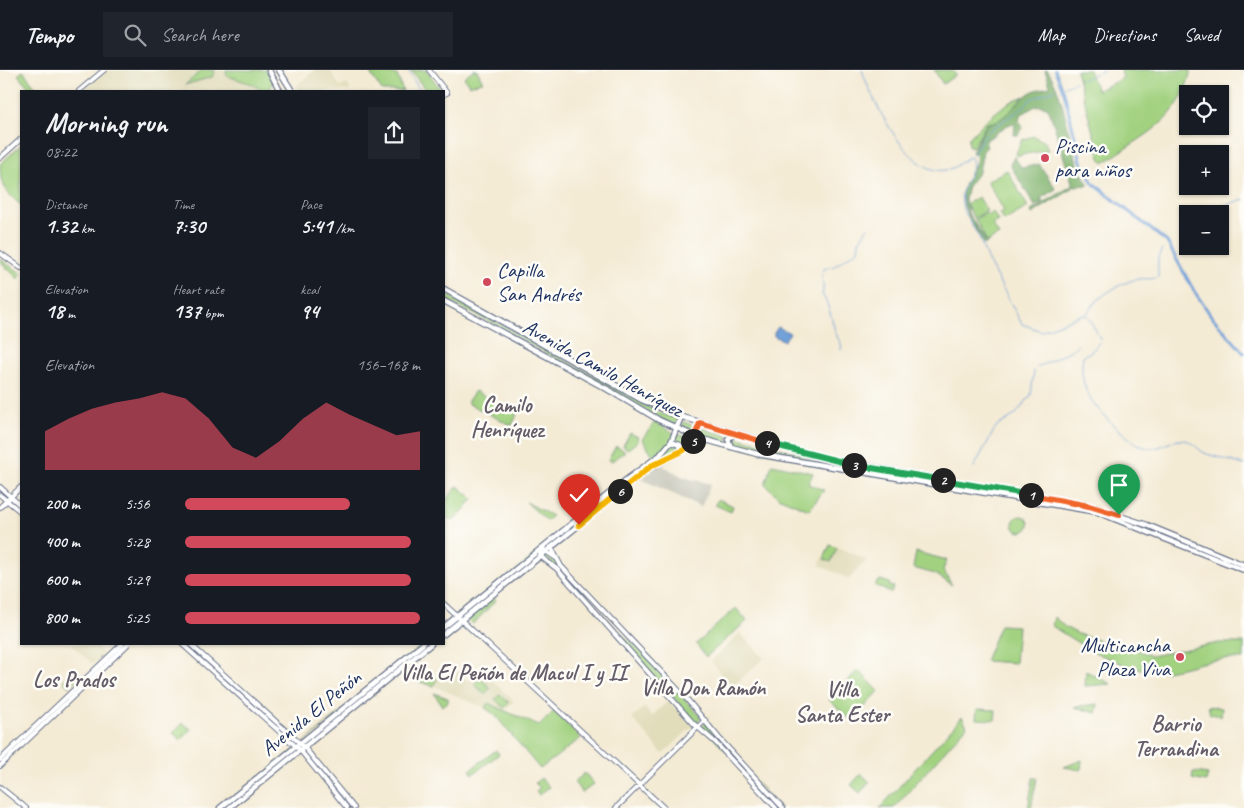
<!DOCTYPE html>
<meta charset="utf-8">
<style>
body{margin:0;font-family:Caveat,sans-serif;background:#20242c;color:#f1f3f6;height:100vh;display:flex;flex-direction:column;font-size:19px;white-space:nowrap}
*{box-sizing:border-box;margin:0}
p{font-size:16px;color:#9ea1a6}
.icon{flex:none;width:28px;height:28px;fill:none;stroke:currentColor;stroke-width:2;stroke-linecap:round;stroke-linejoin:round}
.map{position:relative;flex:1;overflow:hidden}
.drawer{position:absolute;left:20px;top:20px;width:425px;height:555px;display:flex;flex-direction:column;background:#171b24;border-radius:0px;box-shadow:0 1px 4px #0004}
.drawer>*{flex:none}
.tools{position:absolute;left:1179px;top:15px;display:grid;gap:10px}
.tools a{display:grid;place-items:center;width:50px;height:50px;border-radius:0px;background:#171b24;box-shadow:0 1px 4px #0004;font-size:25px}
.pin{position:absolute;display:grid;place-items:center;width:42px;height:42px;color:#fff;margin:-51px -21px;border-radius:50% 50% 50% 0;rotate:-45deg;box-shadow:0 0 5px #0007}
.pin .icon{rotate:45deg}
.km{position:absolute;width:25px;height:25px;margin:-12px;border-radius:50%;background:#222;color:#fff;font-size:14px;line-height:25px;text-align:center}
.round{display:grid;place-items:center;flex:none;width:52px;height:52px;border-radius:0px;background:#20242c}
.head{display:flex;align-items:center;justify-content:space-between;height:85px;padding:0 25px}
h1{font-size:28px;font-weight:600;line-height:38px}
.stats{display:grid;grid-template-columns:repeat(3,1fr);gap:8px;height:85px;padding:5px 25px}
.stats div{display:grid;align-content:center}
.stats b{font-size:21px;font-weight:600}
.stats small{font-size:14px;font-weight:400}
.stats p{font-size:14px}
.chart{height:140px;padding:10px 25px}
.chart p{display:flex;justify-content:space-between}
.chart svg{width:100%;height:90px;margin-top:5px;fill:#d1495b;opacity:.7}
ul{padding:0 25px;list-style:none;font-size:16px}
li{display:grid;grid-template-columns:80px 60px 1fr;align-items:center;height:38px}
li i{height:12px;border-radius:6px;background:#d1495b}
header{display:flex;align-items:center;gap:30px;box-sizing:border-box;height:70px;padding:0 25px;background:#171b24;border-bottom:1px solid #363941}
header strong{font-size:24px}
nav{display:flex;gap:28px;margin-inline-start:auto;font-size:18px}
.search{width:350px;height:45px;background:#20242c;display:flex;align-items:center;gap:12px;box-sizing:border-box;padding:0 18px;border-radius:0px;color:#9ea1a6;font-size:19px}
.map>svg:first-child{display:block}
</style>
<header>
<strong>Tempo</strong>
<div class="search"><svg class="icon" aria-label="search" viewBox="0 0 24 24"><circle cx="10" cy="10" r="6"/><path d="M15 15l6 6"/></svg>Search here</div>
<nav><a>Map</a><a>Directions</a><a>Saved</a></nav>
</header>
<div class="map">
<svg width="1244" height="738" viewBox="0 0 1244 738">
<rect width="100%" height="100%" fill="#fdfcf7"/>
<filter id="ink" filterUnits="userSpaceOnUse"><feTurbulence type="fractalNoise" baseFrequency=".02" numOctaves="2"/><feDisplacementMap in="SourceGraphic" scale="10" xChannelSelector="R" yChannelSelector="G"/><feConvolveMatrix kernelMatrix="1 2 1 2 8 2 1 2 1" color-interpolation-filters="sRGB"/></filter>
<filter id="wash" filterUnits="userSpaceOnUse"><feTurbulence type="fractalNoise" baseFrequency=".0096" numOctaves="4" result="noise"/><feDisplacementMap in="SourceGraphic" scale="20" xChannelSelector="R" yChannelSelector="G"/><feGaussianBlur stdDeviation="1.12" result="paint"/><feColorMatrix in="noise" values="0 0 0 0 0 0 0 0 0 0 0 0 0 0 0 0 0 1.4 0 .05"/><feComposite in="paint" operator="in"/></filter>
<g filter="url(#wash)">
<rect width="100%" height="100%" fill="#f4ebd5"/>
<path fill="#e1dcba" d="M107,0H225L224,3L252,14L262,21H82Z
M315,0H330L340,17L347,14L351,21H299L296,16Z
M830,474L867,490L849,509L819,495Z
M740,563L764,588L731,618L711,591Z
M70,574H93L104,584L93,594Z
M452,597L467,611L481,600L514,631L505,640L488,633L485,638L434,616L437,609Z
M668,631L693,656L663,684L632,648L644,637L652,646Z"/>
<path fill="#c5c5b8" d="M660,394L683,407L711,414L701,437L641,409Z"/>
<path fill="#a2d280" stroke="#5e806f" d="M202,0H215L212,7L185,15Z
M225,0H266L273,13L270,19L262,21L252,14L227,6Z
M368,0H387L389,3L397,5L403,21H382Z
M411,0H426L442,21H426Z
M473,0H477L483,12L469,15L464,7Z
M934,0H952L956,5L943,14Z
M1076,0H1089L1097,21L1123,8L1121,0H1191C1179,54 1144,64 1104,93L1100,88Z
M23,1L39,21H32L18,5Z
M1024,26C1014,37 1002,53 987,53L973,77L969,76L968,69C984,52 1001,34 1024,26Z
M1033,66L1045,72L1048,80L1015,86L1022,70Z
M21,75V135C4,121 0,116 0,94Z
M1007,100L1028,137L1004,151L1000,143L1004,141L987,111Z
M979,127L987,141L974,148L966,134Z
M993,142L998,151L992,154L999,165L987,172L975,149L986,143L988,145Z
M0,189L21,203L18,209L0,191Z
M446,224L652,338L653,341L678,349L675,357L496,255L444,229Z
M475,321L517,344L512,356L469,334L467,332Z
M655,352L674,363L692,369C686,381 669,385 657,391L642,369Z
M684,352L697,357L694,364L681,358Z
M701,358L728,366L726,372L728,376L699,367Z
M630,363L638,367V371L628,379L623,376Z
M733,367L866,399L734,376L731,372Z
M616,376L625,381L612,391L608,390Z
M772,394L813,403L808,414L824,420L809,440L778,427L765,414Z
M647,398L515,504L513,503L636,404Z
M458,416L473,429L455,450L451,451L444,445V432Z
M718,429L733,436L731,442L715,435Z
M526,432L552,446L547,451Z
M1013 454a8 8 0 1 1 16 0a8 8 0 1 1-16 0Z
M830,475L837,478L831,492L824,489Z
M916,482L947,490L943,500L952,515L935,504L913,498Z
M547,483L557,491L615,559L559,499L544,487Z
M880,510L890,513L889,516L894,517L891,523L874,515Z
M493,527L496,530L473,554L467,549Z
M736,538L747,551L706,587L696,574Z
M1054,547L1065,557L1078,564L1101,571L1132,577L1151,586L1219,573H1244V589C1231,589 1218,589 1206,592C1192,595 1178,600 1164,601C1126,603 1083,577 1052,556Z
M1000,555L1018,556L1015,593L985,591Z
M619,563L635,575L701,647L697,654L618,566Z
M424,574H429L304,673Z
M406,599L437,608L434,616L403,607L400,604Z
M858,600L879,621L852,651L829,630Z
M73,601L80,607L69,617L63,611Z
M1086,601L1111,614L1085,616Z
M480,608L491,618L485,624L474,614Z
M434,623L448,628V632L442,636Z
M500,624L509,633L504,638L495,629Z
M488,633L539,656L554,641L581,668L540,699L494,644L485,638Z
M1098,634L1096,643L1074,637Z
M1208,636L1222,638L1221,646L1210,644Z
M977,639L996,640L995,650L976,649Z
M962,647L967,656L894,738H880Z
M183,653L191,659L181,670L173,663Z
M706,653L715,667L780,738L714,668L701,658Z
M295,679L296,681L226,738H223Z
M496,680L499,684L473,704L470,700Z
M1082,690L1081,700L1064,697Z
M1193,702L1208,704L1206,712L1192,709Z
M585,703L594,714L582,723L574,712Z
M861,704L870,712L860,723L851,715Z
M541,708L549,717L539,725L536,721L540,718L535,713Z
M1033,708H1037L1031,738H1028Z"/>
<path fill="#81b46e" stroke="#4e7266" d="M1045,0L1048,1C1070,35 1065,80 1089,115L1073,116L1072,119L1032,144L1031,141L1036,138L1073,115C1063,89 1058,64 1048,38C1035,31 1031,41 1021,44L1019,50L1022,58L1018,65H1014L1015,54H1009L985,71L987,77L983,81L979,102L968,116L965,129L968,143L987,173L984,175C976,155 955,137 965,113C970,103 976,97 977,85L972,82L987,54C1006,51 1013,35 1028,24C1035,19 1042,19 1050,16Z
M1014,87L1022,98L1039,94L1056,119L1041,128L1043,132L1035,136L1010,95Z"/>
<path fill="#6d9fd8" stroke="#44679b" d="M778,257L790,263L784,271L774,266V263Z"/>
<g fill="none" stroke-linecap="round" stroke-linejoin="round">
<path stroke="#6d9fd8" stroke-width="1" d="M408,0L420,21
M862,0C871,28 908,107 946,100C954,99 962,91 969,87L972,89L973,96L961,124L963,140L980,169L987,189L1022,254L1041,261L1081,245H1086L1089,248L1101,270L1093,280L1083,286C1081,298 1082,313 1088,324C1096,341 1129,373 1147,378C1159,381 1172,368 1184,370C1194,371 1198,381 1207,384C1219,388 1232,391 1244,395
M1081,10L1104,0
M1065,16L1076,12
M972,86L983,67L990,60L1021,39L1031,29L1054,20
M1199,144L1244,129
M1180,158L1188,152
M1087,244C1093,229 1121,212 1138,209C1145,208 1152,210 1158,207V188L1162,179
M841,280C843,273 839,272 837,266C831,251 831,238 822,224C826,215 818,207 825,198L833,197L858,180L859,171L868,157
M1037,297C1045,294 1074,280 1078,275
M974,397L996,357L1015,345L1031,325L1034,301"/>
<path stroke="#6d9fd8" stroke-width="3" d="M1055,0L1064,22L1081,91L1093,113L1167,172L1194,221L1212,247L1244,283"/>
</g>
</g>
<g filter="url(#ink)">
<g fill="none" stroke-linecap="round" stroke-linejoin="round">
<defs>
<path id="secondary" d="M429,0L447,23L444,24
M79,21L104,0
M0,88L21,69
M0,183L21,198
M0,417L21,436
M0,425L21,442
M0,437L21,417
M551,477L561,496L685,627L719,668L783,738
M556,488L541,478L540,486L557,499L694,654L715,672L776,738
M444,534L664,738
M182,574L300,680L347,738
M190,574L304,677L354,738
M0,690L122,574
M0,696L128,574
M0,717L26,738
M616,738L705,650"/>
<path id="primary" d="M269,0L280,21
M279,0L292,21
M444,219L642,330L679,346L820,388L1089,436L1147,455L1244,495
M444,231L607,319L659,350L699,368L757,384L1097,442L1244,500
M671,372L680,375L678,383
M731,377L728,369L734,364
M444,557L626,410L660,385L671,372L681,347
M444,564L647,400L686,379L694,370L700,353
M220,738L423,574
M229,738L431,574"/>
</defs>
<use href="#secondary" stroke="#677188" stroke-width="6"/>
<use href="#primary" stroke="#677188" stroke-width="7"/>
<use href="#secondary" stroke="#fff" stroke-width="4"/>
<use href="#primary" stroke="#fff" stroke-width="4.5"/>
</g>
</g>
<g fill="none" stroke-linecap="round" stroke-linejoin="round" filter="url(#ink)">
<defs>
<path id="split-1" d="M1031,425L1089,436L1119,445"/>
<path id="split-2" d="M943,410L1031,425"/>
<path id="split-3" d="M854,395L943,410"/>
<path id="split-4" d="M767,373L854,395"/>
<path id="split-5" d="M693,371L700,353L767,373"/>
<path id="split-6" d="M620,421L651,396L684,380L693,371"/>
<path id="split-7" d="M579,455L620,421"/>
</defs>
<use href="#split-1" stroke="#fff" stroke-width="10"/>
<use href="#split-2" stroke="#fff" stroke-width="10"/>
<use href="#split-3" stroke="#fff" stroke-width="10"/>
<use href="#split-4" stroke="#fff" stroke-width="10"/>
<use href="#split-5" stroke="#fff" stroke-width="10"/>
<use href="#split-6" stroke="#fff" stroke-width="10"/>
<use href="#split-7" stroke="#fff" stroke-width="10"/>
<use href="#split-1" stroke="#f0652b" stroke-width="6"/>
<use href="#split-2" stroke="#22a559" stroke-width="6"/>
<use href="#split-3" stroke="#22a559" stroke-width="6"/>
<use href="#split-4" stroke="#22a559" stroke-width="6"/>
<use href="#split-5" stroke="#f0652b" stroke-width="6"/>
<use href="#split-6" stroke="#f5b400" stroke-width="6"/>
<use href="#split-7" stroke="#f5b400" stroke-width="6"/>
</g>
<g fill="#d1495b" stroke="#fdfcf7" stroke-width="2">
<circle cx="1045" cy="88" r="5"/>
<circle cx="487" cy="212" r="5"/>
<circle cx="1180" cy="587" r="5"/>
</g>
<g text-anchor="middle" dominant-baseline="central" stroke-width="5" stroke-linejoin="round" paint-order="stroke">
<g font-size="21" fill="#1b2f5e" stroke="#fdfcf7" text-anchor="start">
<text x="1055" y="76">Piscina<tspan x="1055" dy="24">para niños</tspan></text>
<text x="497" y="200">Capilla<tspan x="497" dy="24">San Andrés</tspan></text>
<text x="1170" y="575" text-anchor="end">Multicancha<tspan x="1170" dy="24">Plaza Viva</tspan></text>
</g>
<g font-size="21" fill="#1b2f5e" stroke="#fdfcf7">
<text transform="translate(603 298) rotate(29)">Avenida Camilo Henríquez</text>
<text transform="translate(311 643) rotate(-39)">Avenida El Peñón</text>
</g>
<g font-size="22" font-weight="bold" fill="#655e6a" stroke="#fdfcf7">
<text x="507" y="335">Camilo<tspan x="507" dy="25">Henríquez</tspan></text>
<text x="513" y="603">Villa El Peñón de Macul I y II</text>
<text x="74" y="610">Los Prados</text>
<text x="703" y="618">Villa Don Ramón</text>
<text x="842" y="620">Villa<tspan x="842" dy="25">Santa Ester</tspan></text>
<text x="1176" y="654">Barrio<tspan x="1176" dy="25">Terrandina</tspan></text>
</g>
</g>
</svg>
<div class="tools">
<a><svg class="icon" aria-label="locate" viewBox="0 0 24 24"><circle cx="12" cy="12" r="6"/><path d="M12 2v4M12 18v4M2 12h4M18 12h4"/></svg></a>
<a>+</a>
<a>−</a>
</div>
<div class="pin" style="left:1119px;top:445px;background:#1e9e55"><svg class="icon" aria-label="arrive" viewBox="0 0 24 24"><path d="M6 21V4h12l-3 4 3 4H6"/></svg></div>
<div class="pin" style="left:579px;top:455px;background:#d93025"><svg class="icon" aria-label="check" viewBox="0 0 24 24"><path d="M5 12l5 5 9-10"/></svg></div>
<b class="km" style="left:1031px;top:425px">1</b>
<b class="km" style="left:943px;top:410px">2</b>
<b class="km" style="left:854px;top:395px">3</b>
<b class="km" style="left:767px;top:373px">4</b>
<b class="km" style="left:693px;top:371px">5</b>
<b class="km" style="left:620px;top:421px">6</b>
<section class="drawer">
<div class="head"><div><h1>Morning run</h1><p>08:22</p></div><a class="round"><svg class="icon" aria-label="share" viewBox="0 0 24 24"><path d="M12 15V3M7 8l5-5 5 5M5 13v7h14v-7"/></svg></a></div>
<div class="stats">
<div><p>Distance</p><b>1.32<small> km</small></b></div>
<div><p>Time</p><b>7:30</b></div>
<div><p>Pace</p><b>5:41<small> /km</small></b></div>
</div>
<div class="stats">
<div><p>Elevation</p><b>18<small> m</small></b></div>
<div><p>Heart rate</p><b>137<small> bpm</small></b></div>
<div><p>kcal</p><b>94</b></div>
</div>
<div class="chart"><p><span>Elevation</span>156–168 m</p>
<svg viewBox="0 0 160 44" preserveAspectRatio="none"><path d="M0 44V25L10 19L20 14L30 11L40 9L50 6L60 9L70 19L80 33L90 38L100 30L110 19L120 11L130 17L140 22L150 27L160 25V44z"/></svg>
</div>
<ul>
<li><b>200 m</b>5:56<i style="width:70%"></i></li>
<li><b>400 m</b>5:28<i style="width:96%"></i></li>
<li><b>600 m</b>5:29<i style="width:96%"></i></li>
<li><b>800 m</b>5:25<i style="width:100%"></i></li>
</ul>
</section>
</div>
